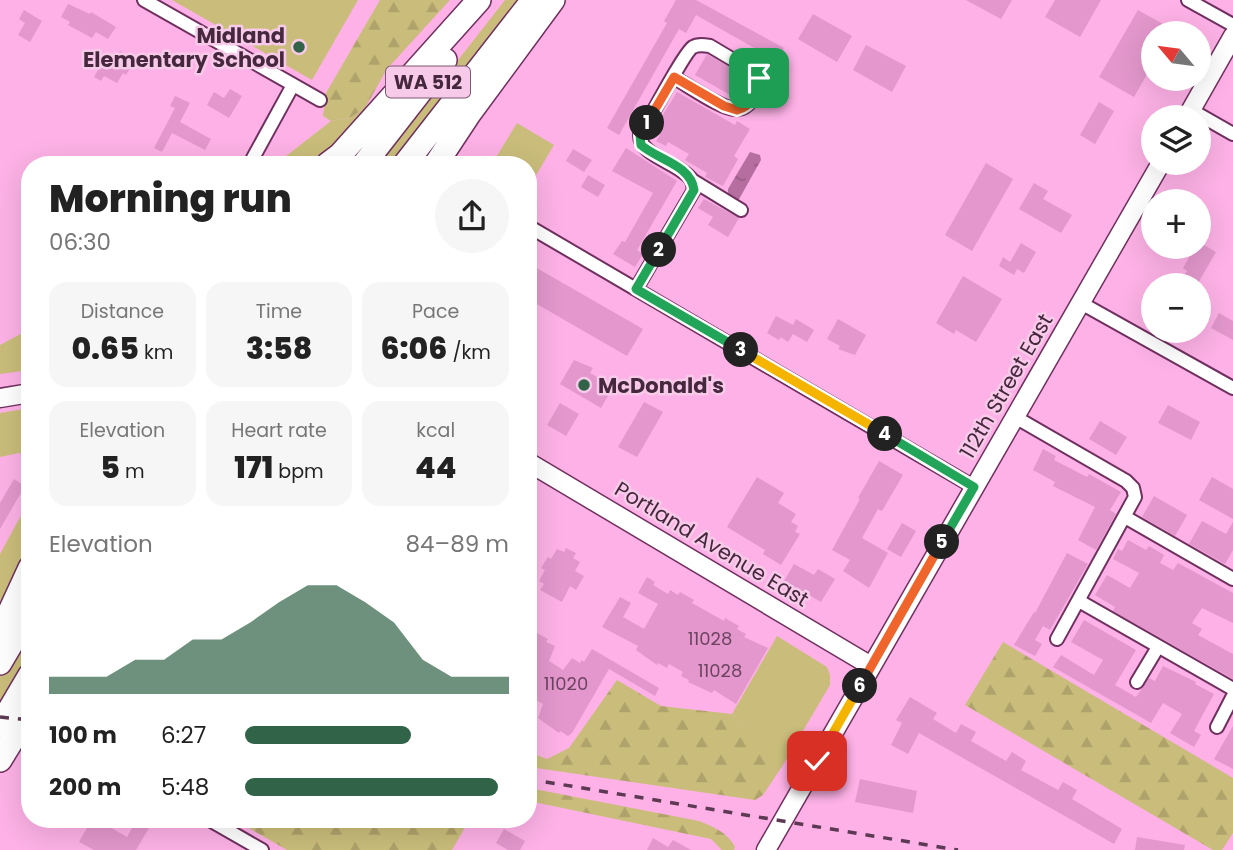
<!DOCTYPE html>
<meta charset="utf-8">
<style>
body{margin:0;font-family:Poppins,sans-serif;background:#f6f6f6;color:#222;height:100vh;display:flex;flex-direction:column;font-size:26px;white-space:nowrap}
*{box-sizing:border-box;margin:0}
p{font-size:23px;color:#767676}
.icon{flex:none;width:38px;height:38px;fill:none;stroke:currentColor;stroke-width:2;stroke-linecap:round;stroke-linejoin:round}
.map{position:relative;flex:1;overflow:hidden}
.drawer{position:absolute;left:21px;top:156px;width:516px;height:672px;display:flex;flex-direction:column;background:#fff;border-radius:28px;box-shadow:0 7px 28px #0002}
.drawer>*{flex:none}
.needle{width:46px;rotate:299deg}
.fabs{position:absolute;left:1141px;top:21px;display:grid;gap:14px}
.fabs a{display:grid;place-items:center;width:70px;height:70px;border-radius:50%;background:#fff;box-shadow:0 7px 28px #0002;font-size:35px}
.pin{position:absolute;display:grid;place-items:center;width:60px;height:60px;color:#fff;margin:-30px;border-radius:14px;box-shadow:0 4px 10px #0006}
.km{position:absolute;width:35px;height:35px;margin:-18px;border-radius:50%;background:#222;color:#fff;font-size:19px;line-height:35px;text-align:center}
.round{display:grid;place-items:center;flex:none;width:74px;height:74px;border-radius:37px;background:#f6f6f6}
.head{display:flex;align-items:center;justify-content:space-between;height:119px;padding:0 28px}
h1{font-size:38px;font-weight:800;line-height:52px}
.metrics{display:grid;grid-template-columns:repeat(3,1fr);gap:10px;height:119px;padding:7px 28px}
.metrics div{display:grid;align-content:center;border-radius:18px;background:#f6f6f6;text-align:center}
.metrics b{font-size:30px;font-weight:800}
.metrics small{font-size:19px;font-weight:400}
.metrics p{font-size:19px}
.chart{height:196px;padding:14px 28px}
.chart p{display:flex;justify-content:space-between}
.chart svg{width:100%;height:126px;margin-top:7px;fill:#306347;opacity:.7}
ul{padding:0 28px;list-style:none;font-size:23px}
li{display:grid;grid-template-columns:112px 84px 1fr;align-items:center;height:52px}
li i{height:18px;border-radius:9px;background:#306347}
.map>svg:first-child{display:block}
</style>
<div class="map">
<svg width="1233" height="850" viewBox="0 0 1233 850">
<defs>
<pattern id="forest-firs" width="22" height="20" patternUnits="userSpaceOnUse" patternTransform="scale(1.75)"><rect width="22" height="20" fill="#cabd7b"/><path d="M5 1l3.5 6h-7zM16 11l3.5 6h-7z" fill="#afa26b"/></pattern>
<pattern id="water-ripples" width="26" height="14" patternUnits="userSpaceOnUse" patternTransform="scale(1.75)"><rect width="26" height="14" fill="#b66ea1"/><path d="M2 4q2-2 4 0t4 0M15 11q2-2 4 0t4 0" fill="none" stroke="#965a84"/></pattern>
</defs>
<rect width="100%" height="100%" fill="#fdb1e6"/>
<path fill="#cabd7b" d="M172,0H358L312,80Z
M505,0H522L393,164H377Z
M365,108L358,121L313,164H276L331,121L350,118Z
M517,123L554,145L529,187L528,164H492Z
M30,329V370L0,374V345Z
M30,408V459L19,453L0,457V413Z
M30,499V541L0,605V554Z
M30,628V656L0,707V677Z
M777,636L827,667L830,675V685L783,765L779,757L732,714Z"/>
<path fill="url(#forest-firs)" d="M380,0H450L387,69L365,108L350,118L331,121L323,116L326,93Z
M1003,642L1233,778V833L1222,850H1213L965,705Z
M617,680L661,706L732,714L780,757L783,765L763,795L755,800L529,767V752L547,759L569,748Z
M529,788L699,821C714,827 727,832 735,847L734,850H722L711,839L529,801Z
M233,819H470L452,850H287Z"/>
<path fill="url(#water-ripples)" d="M750,152L760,155L761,160L738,201L728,195V189Z"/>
<path fill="#e397cc" d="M676,0H696L784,48L777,61L696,15L686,33L679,29L619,135L607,128L667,23L664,21Z
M966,0H1012L1001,19Z
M1055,0H1101L1080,37L1045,17Z
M68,4L90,14L91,12L116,27L108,39L96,32L92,38L68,25L70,22L61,17Z
M24,10L42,21L30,42L18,35L25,23L19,19Z
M1138,10L1179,33H1153V64L1134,97L1099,77Z
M813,14L852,36L837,62L798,39Z
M866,45L906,66L892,92L853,70Z
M120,51L135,59L126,75L123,73L117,83L104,76L101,81L94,77L103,61L112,65Z
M707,54L744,76L732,96L695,75Z
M230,89L242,96L229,118L207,105L214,92L224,98Z
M677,92L735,125L737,121L750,129L734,156L738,159L723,186L705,177L707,173L685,160L689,154L668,142L666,146L656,141L660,135L653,131Z
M175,96L190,103L180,122L211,139L205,150L172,133L162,152L154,148L175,108L170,106Z
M1099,102L1114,111L1095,144L1080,135Z
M626,148L677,181L637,250L643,254L635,267L613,254L622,241L625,242L653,193L612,171Z
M573,149L592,160L584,172L566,161Z
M986,163L1013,179L972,251L945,235Z
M588,175L605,185L598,197L581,187Z
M1034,183L1048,191L1043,199L1072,215L1061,233L1019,209Z
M704,199L739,218L728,237L708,225L713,217L698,208Z
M1199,242L1216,252L1197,285H1178L1187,271L1183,268L1195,247H1199Z
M1021,243L1036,252L1024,273L1017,269L1014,275L999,266L1003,257L1010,262Z
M528,263L643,329L627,356L528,299Z
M963,276L1002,299L976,342L956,330L954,334L936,323Z
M1219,313L1233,321V340L1211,328Z
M776,316L793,325L796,319L814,330L807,342L793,334L788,342L781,337L779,340L767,333Z
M838,319L866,335L855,355L838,349L840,346L827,339Z
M574,360L593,368L590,373L601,379L606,378L609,394L601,408L560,384Z
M644,402L663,412L637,457L618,447Z
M560,403L579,414L566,436L547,425Z
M1168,405L1200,422L1191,440L1158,423Z
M1100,421L1127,437L1116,455L1089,439Z
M1043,449L1056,456L1054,460L1087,477L1089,474L1121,492L1110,510L1116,514L1096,550L1078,540L1095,507L1053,486L1055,482L1033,470Z
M879,461L903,475L882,511L878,509L862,538L888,553L869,588L843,571L850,560L832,550L860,499L858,498Z
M757,477L784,493L778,503L796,514L791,522L798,526L795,532L800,534L781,565L763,554L765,550L727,527Z
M1212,477L1233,489V519L1199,500Z
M14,479L25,486L0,529V503Z
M1154,496L1187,515L1175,536L1142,517Z
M1202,521L1226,534L1233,522V550L1225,564L1189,544Z
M902,523L916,531L901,557L887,549Z
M1128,540L1146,550L1149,546L1164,555L1160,563L1173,570L1178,563L1233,593V623L1202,608L1192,623L1202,629L1198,635L1233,654V679L1113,611L1115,607L1095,595L1107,575L1130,588L1139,573L1113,559L1118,549L1122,551Z
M566,548L576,553L573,558L580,562L575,571L584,576L576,590L570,586L562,602L540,590L544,584L539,581L545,570L541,568L548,557L551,559L557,549L564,552Z
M1067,553L1088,564L1050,630L1043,626L1035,640L1042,644L1035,656L1014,645L1034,612L1035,613Z
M794,564L814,575L818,569L835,579L821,602L784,581Z
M647,577L655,582L653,585L668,594L670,590L678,595L680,592L694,600L692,603L724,621L725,618L739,626L737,629L746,634L744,637L768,648L736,704L714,690L712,693L688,682L689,680L681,676L683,672L669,664L667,668L658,663L657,665L636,650L638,646L602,627L620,597L631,603L623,617L644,629L658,604L638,593Z
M1084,620L1136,650L1115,685L1136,697L1149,678L1155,681L1163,666L1196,682L1195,684L1214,694L1194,731L1201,735L1194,747L1170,733L1182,714L1163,703L1151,723L1053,667L1061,655L1094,675L1103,660L1071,642Z
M528,628L548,639L546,642L555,646L549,661L563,670L572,658L580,663L582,660L584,662L592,649L659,688L655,696L609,669L572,733L568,736L560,731L559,733L538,718L543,704L528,696Z
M910,697L937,713L933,719L956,733L961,724L976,732L971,741L1006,761L1012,752L1026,761L1021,770L1058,790L1063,782L1077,790L1072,799L1122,829L1114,844L919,733L908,754L891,745L902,723L896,720Z
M1233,726V769L1214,759Z
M860,779L917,791L913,813L855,802Z
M92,819H96L127,837L136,821L149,828L136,850H94L79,842Z
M504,829L525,841L520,850H508L496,843Z
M1137,837L1185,845L1184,850H1135Z
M653,838L668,847L673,840L691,850H647Z"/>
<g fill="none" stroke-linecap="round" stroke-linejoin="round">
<defs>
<path id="minor" d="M144,0L320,100
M1188,0L1233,25
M673,77C688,85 723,111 738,109C744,109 749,104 752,100C759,92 761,84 757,74L710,46C704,45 698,44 693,47C685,51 648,122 640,135C639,156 680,163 692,180L741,210
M1191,110L1233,134
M253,158L293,85
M528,226L974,487
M636,289L694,190L692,180
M1081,303L1233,388
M1015,417L1126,481L1133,488L1135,497L1057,639
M1125,517L1233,579
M1079,601L1233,689
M1137,682L1158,647
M1217,727L1233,696
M208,819L262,850"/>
<path id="secondary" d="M1187,117L1233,36
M0,398L30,393
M528,462L871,666
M766,850L1161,163"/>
<path id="motorway" d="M328,164L340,155L479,0
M364,164L445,60
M405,164L533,0
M436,164L469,114L553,0
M0,633L30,568
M0,663L30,612
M0,726L30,675
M0,760L30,711"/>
</defs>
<use href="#minor" stroke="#70305f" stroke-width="16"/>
<use href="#secondary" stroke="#70305f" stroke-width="21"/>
<use href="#motorway" stroke="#70305f" stroke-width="26"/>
<use href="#minor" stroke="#fff" stroke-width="12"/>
<use href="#secondary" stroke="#fff" stroke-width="18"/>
<use href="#motorway" stroke="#fff" stroke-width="23"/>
<path stroke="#5d3a53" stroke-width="3.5" stroke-dasharray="9 9" stroke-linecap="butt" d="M0,717L30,720
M528,779L958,850"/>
</g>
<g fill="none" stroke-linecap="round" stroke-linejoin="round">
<defs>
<path id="split-1" d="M647,123L674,77L724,106L737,110C751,106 760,93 759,78"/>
<path id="split-2" d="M647,123L640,135L641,145C658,160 691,165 694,190L659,250"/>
<path id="split-3" d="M659,250L636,289L741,350"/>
<path id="split-4" d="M741,350L885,434"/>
<path id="split-5" d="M885,434L974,487L942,542"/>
<path id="split-6" d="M860,686L942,542"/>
<path id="split-7" d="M817,761L860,686"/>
</defs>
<use href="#split-1" stroke="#fff" stroke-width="14"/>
<use href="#split-2" stroke="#fff" stroke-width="14"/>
<use href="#split-3" stroke="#fff" stroke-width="14"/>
<use href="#split-4" stroke="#fff" stroke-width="14"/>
<use href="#split-5" stroke="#fff" stroke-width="14"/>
<use href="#split-6" stroke="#fff" stroke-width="14"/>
<use href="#split-7" stroke="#fff" stroke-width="14"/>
<use href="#split-1" stroke="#f0652b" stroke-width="9"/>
<use href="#split-2" stroke="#22a559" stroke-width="9"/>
<use href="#split-3" stroke="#22a559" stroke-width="9"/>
<use href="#split-4" stroke="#f5b400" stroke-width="9"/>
<use href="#split-5" stroke="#22a559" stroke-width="9"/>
<use href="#split-6" stroke="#f0652b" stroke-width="9"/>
<use href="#split-7" stroke="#f5b400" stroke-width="9"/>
</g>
<g fill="#306347" stroke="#f8cae9" stroke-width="2.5">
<circle cx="299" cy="47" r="7"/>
<circle cx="584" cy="385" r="7"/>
</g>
<g text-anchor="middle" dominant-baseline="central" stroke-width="5" stroke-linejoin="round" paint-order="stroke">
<g font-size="18" fill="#6c4461">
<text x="710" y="638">11028</text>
<text x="720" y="670">11028</text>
<text x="566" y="683">11020</text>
</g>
<rect fill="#f8cae9" stroke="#7b5971" stroke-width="2" x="386" y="66.5" width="84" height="31" rx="5"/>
<g font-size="19" font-weight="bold" fill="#45283d">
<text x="428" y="82">WA 512</text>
</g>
<g font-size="21" font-weight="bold" fill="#45283d" stroke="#f8cae9" text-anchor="end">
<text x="285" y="35">Midland<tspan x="285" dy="24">Elementary School</tspan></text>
<text x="598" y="385" text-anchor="start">McDonald's</text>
</g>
<g font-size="21" fill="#45283d" stroke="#f8cae9">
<text transform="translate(1006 386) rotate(-60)">112th Street East</text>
<text transform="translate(712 544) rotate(31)">Portland Avenue East</text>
</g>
</g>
</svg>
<div class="fabs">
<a><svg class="needle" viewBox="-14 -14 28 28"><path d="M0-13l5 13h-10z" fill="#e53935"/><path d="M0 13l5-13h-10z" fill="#767676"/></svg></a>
<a><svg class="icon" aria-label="layers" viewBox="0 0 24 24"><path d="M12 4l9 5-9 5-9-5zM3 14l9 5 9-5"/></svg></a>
<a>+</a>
<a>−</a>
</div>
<div class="pin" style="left:759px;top:78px;background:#1e9e55"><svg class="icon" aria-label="arrive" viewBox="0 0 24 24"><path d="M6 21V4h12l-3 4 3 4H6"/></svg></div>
<div class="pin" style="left:817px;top:761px;background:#d93025"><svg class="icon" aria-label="check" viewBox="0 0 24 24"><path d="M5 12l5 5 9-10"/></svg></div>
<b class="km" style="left:647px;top:123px">1</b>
<b class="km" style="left:659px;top:250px">2</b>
<b class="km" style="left:741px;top:350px">3</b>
<b class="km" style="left:885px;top:434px">4</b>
<b class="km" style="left:942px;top:542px">5</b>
<b class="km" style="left:860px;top:686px">6</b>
<section class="drawer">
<div class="head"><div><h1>Morning run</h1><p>06:30</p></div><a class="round"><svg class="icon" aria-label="share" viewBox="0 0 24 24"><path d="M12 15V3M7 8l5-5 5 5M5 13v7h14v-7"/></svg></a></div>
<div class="metrics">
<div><p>Distance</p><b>0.65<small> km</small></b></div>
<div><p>Time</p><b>3:58</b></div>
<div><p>Pace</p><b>6:06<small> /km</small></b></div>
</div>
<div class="metrics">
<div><p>Elevation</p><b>5<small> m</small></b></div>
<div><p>Heart rate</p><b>171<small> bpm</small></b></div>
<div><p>kcal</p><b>44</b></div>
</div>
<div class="chart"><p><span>Elevation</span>84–89 m</p>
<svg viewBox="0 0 160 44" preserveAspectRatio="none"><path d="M0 44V38L10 38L20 38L30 32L40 32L50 25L60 25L70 19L80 12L90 6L100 6L110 12L120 19L130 32L140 38L150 38L160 38V44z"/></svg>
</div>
<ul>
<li><b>100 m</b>6:27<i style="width:63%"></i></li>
<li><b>200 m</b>5:48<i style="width:96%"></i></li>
</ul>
</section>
</div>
